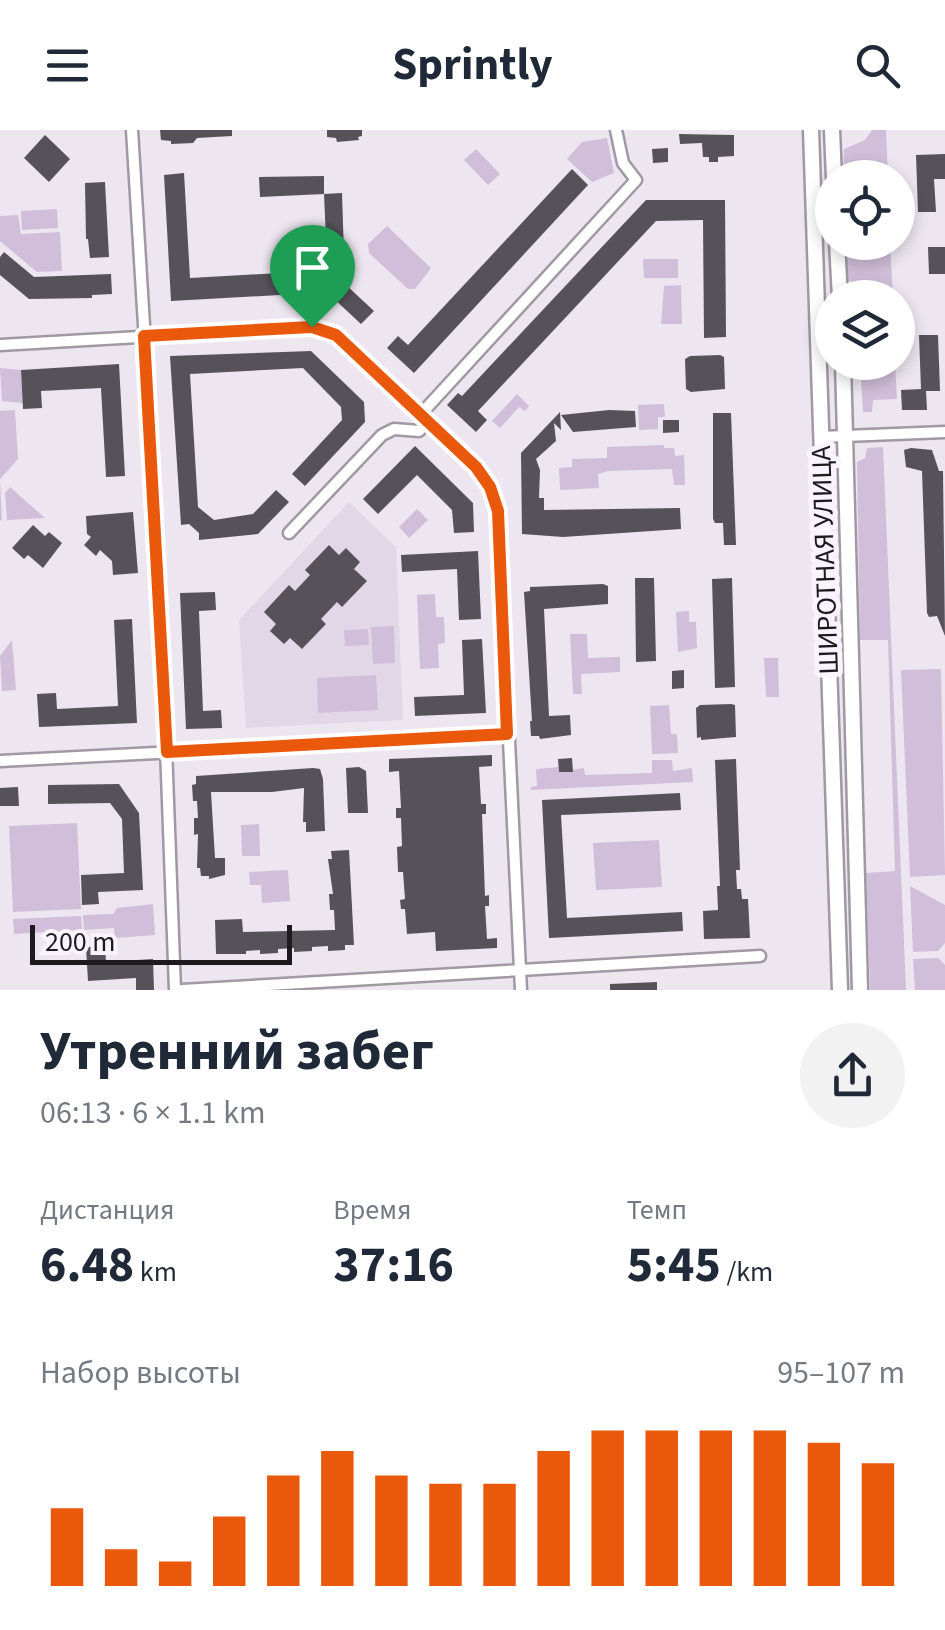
<!DOCTYPE html>
<html lang="ru">
<meta charset="utf-8">
<style>
body{margin:0;font-family:"Source Sans 3",sans-serif;background:#f2f2f3;color:#1f2937;height:100vh;display:flex;flex-direction:column;font-size:38px;white-space:nowrap}
*{box-sizing:border-box;margin:0}
p{font-size:32px;color:#747a83}
.icon{flex:none;width:55px;height:55px;fill:none;stroke:currentColor;stroke-width:2;stroke-linecap:round;stroke-linejoin:round}
.map{position:relative;height:860px;overflow:hidden}
.panel{display:flex;flex-direction:column;background:#fff;flex:1}
.panel>*{flex:none}
.buttons{position:absolute;left:815px;top:30px;display:grid;gap:20px}
.buttons a{display:grid;place-items:center;width:100px;height:100px;border-radius:50%;background:#fff;box-shadow:0 5px 15px #0003;font-size:50px}
.scale{position:absolute;left:30px;bottom:25px;width:262px;box-sizing:border-box;padding-left:10px;border:5px solid #1c1a1e;border-top:0;font-size:28px;line-height:35px;white-space:nowrap;color:#1c1a1e;-webkit-text-stroke:8px #faf3fd;paint-order:stroke}
.pin{position:absolute;display:grid;place-items:center;width:85px;height:85px;color:#fff;margin:-102px -42px;border-radius:50% 50% 50% 0;rotate:-45deg;box-shadow:0 0 10px #0007}
.pin .icon{rotate:45deg}
.round{display:grid;place-items:center;flex:none;width:105px;height:105px;border-radius:52px;background:#f2f2f3}
.headline{display:flex;align-items:center;justify-content:space-between;height:170px;padding:0 40px}
h1{font-size:55px;font-weight:700;line-height:75px}
.figures{display:grid;grid-template-columns:repeat(3,1fr);gap:15px;height:170px;padding:10px 40px}
.figures div{display:grid;align-content:center}
.figures b{font-size:50px;font-weight:700}
.figures small{font-size:28px;font-weight:400}
.figures p{font-size:28px}
.chart{height:280px;padding:20px 40px}
.chart p{display:flex;justify-content:space-between}
.chart svg{width:100%;height:180px;margin-top:10px;stroke:#ea580c;stroke-width:6}
header{display:flex;justify-content:space-between;align-items:center;height:130px;padding:0 40px;background:#fff;font-size:45px;font-weight:700}
.map>svg:first-child{display:block}
</style>
<header><svg class="icon" aria-label="menu" viewBox="0 0 24 24"><path d="M4 6h16M4 12h16M4 18h16"/></svg>Sprintly<svg class="icon" aria-label="search" viewBox="0 0 24 24"><circle cx="10" cy="10" r="6"/><path d="M15 15l6 6"/></svg></header>
<div class="map">
<svg width="945" height="860" viewBox="0 0 945 860">
<rect width="100%" height="100%" fill="#ede6f0"/>
<path fill="#e2d7e7" d="M349,372L396,417L403,590L246,598L239,490Z"/>
<path fill="#d1beda" d="M872,0H886L888,47H843L844,19L865,10Z
M607,8L614,43L592,52L567,29L582,12Z
M476,19L500,44L488,55L464,30Z
M57,79L58,98L22,100L21,81Z
M18,85L21,104L60,102L62,141L37,142L0,111V86Z
M387,96L431,138L415,159H408L369,123L368,114Z
M845,113L890,114L893,167H858L851,151H846Z
M643,129H678V148H644Z
M681,155L682,194H661L664,156Z
M860,233H895L897,269L873,270L872,282H863Z
M0,238L21,240L23,273L2,271Z
M517,264L529,276L525,281L519,277L500,298L492,291Z
M664,274L665,287H658V299L639,300L638,275Z
M15,280L18,329L0,349L2,391L0,390V281Z
M664,315V318H674L675,326L684,325L685,355H674L672,339L608,341L598,344L599,358L560,360L559,338L572,337V329L607,328V317Z
M883,317L906,860H870V857L866,743L895,741L888,510H860L857,332L865,328L867,318Z
M10,357L45,388L7,390L5,363Z
M417,379L428,390L409,408L399,397Z
M435,464L436,487H444L445,513L438,514L439,538L420,539L417,465Z
M689,481V492H696L697,518L678,522L676,482Z
M394,496L395,533L373,534L371,497Z
M368,499L369,515L345,516L344,500Z
M570,504H587L588,528L620,527V542L581,544L582,564H573Z
M12,510L16,560L2,561L0,526Z
M764,528H778L779,567H766Z
M941,539L945,745L910,747L901,540Z
M376,545L378,580L318,583L317,548Z
M669,575L671,604H677L678,623L652,624L650,576Z
M652,630H672L673,641L692,638L693,652L531,660V657L537,656L536,639L558,637L559,642L584,638L585,645L652,643Z
M77,693L81,779L13,782L9,696Z
M259,694L260,726H242L241,695Z
M659,710L662,757L596,760L593,713Z
M288,740L290,771L262,773L261,755H250L249,742Z
M910,756L945,775V813L938,821L913,822Z
M153,774L155,805L115,808L114,798L84,800L83,785L113,784L117,778Z
M81,786L82,800L14,804L13,789Z
M938,828L945,835V860H915L913,829Z"/>
<path fill="#57515a" d="M160,0H232V6L197,8L193,13L171,14V11L161,10Z
M327,0H362V6L358,7L359,10L337,12L336,8L327,7Z
M679,4L734,5V26L718,27V32H709V27H703L702,13L680,14Z
M45,5L70,29L49,52L24,28Z
M668,18V32L653,33L652,19Z
M945,24V49H934L936,82H918L916,25Z
M572,39L588,55L414,243L387,218L398,206L408,215Z
M184,43L190,148L296,142L297,164L171,171L164,45Z
M324,46V64L260,67L259,47Z
M105,52L109,127L90,128L88,109H86L85,53Z
M342,63L345,154L328,156L324,64Z
M646,70H725L726,207L704,208L703,90L656,91L478,281L487,290L476,302L447,275L458,263L462,266Z
M928,117H945V144H929Z
M4,122L34,147L111,144L112,164L92,165V168L29,169L0,145V127Z
M345,154L374,181L361,194L332,167Z
M919,205H938L940,261H926L927,280H902L901,260L921,259Z
M311,221L364,272L365,292L305,356L292,344L342,290L341,277L303,238L190,244L198,377L214,390L253,384L276,360L289,372L258,404L199,410V403L189,394L181,395L170,226Z
M720,225L724,227L725,259L691,262L686,259L685,229L690,226Z
M119,234L125,346L106,347L101,258L41,261L42,278L23,279L21,240Z
M609,280L635,281L636,297L573,302L561,285Z
M560,282L561,300L554,293L556,311L536,329L540,340L539,368H544V380L680,378L681,399L563,407L522,404L521,323Z
M713,283H731L736,415H724L723,393H715L713,389Z
M663,290H679V302L663,303Z
M415,316L473,373L474,402L454,403L452,380L417,345L378,384L363,369Z
M911,318L932,320L939,341H943L945,506L937,486L929,487L927,483L922,341L906,337L904,320Z
M133,382L138,443L113,445L112,431L100,420L96,426L84,415L91,407L87,404L86,386Z
M33,395L45,406L49,402L62,413L43,438L28,425L24,429L12,418Z
M329,415L339,425L346,418L360,432L354,439L367,451L342,477L337,472L321,489L326,494L302,519L290,508L284,514L270,501L276,494L264,482L289,455L295,461L310,445L305,440Z
M478,421L481,489L459,490L457,439L402,442L401,425Z
M635,448H654L656,531L636,532Z
M732,448L735,557L715,558L712,449Z
M603,454L608,456V474L544,479L549,586L570,585L571,605L540,609L539,606H531L530,591H532L524,462L530,461V457Z
M215,462L216,480L199,481L203,581L221,580L222,598L186,599L180,463Z
M132,489L137,593L39,597L37,564L56,563L57,579L118,576L114,490Z
M482,509L486,583L415,586L414,567L464,565L462,510Z
M684,540V558L672,559V541Z
M731,574L735,575L736,607L701,610V607L697,608L696,578L700,575Z
M492,625V636L479,637L481,674H486V684H482L485,766L489,765V776H485L487,809L497,808V818L436,821L435,802L407,804L405,779H401L400,770L405,769L403,742H398L397,717L402,716L401,688H396V678H401L399,641L389,642V629Z
M572,628L573,642H559L558,629Z
M736,629L740,740H736L737,759H741L742,769H748L750,808L704,809L703,781L718,780L717,756H720L715,630Z
M359,637L366,641L368,683H348L346,638Z
M313,638L320,639L323,649L325,701L306,702V692H303L304,658L272,662H211L215,728H225V745L209,749V746H201L200,738H197L198,704L194,705V688H198L197,671H193L192,655L196,654V646Z
M119,654L139,683L143,760L98,762L99,774L82,775L81,745L124,743L122,689L110,673L48,674V655Z
M18,657L19,676H0V658Z
M680,663L681,680L561,685L567,788L682,782L683,801L549,808L542,670Z
M349,720L354,815H345V820L328,821V816L312,817V821L294,822V818L278,819V823L260,824V820L246,821V824H216L215,790L242,789L243,802L335,800L334,780H330L329,764H333L328,729H332L331,721Z
M105,816L106,832L153,829L154,860H136V848L88,851L86,817Z
M657,852V860H610V854Z"/>
<g fill="none" stroke-linecap="round" stroke-linejoin="round">
<defs>
<path id="minor" d="M132,0L160,456L175,860
M0,215L312,197L336,205L481,343L490,357L498,381L521,860
M421,284L636,50L623,33L616,0
M820,307L945,302
M289,403L382,305L394,299L419,301L428,291
M0,631L507,605
M182,860L760,826"/>
<path id="secondary" d="M811,0L840,860
M832,0L834,48
M837,112L840,168
M843,232L860,860"/>
</defs>
<use href="#minor" stroke="#a099a3" stroke-width="15"/>
<use href="#secondary" stroke="#a099a3" stroke-width="19"/>
<use href="#minor" stroke="#fff" stroke-width="10"/>
<use href="#secondary" stroke="#fff" stroke-width="14"/>
</g>
<g fill="none" stroke-linecap="round" stroke-linejoin="round">
<defs>
<path id="route" d="M312,197L336,205L476,337L490,357L498,381L507,604L167,622L144,206Z"/>
</defs>
<use href="#route" stroke="#fff" stroke-width="20"/>
<use href="#route" stroke="#ea580c" stroke-width="12"/>
</g>
<g text-anchor="middle" dominant-baseline="central" stroke-width="10" stroke-linejoin="round" paint-order="stroke">
<g font-size="28" fill="#1c1a1e" stroke="#faf3fd">
<text transform="translate(825 430) rotate(-92)">ШИРОТНАЯ УЛИЦА</text>
</g>
</g>
</svg>
<div class="buttons">
<a><svg class="icon" aria-label="locate" viewBox="0 0 24 24"><circle cx="12" cy="12" r="6"/><path d="M12 2v4M12 18v4M2 12h4M18 12h4"/></svg></a>
<a><svg class="icon" aria-label="layers" viewBox="0 0 24 24"><path d="M12 4l9 5-9 5-9-5zM3 14l9 5 9-5"/></svg></a>
</div>
<div class="scale">200 m</div>
<div class="pin" style="left:312px;top:197px;background:#1e9e55"><svg class="icon" aria-label="arrive" viewBox="0 0 24 24"><path d="M6 21V4h12l-3 4 3 4H6"/></svg></div>
</div>
<section class="panel">
<div class="headline"><div><h1>Утренний забег</h1><p>06:13 · 6 × 1.1 km</p></div><a class="round"><svg class="icon" aria-label="share" viewBox="0 0 24 24"><path d="M12 15V3M7 8l5-5 5 5M5 13v7h14v-7"/></svg></a></div>
<div class="figures">
<div><p>Дистанция</p><b>6.48<small> km</small></b></div>
<div><p>Время</p><b>37:16</b></div>
<div><p>Темп</p><b>5:45<small> /km</small></b></div>
</div>
<div class="chart"><p><span>Набор высоты</span>95–107 m</p>
<svg viewBox="0 0 160 44" preserveAspectRatio="none"><path d="M5 44V25M15 44V35M25 44V38M35 44V27M45 44V17M55 44V11M65 44V17M75 44V19M85 44V19M95 44V11M105 44V6M115 44V6M125 44V6M135 44V6M145 44V9M155 44V14"/></svg>
</div>
</section>
